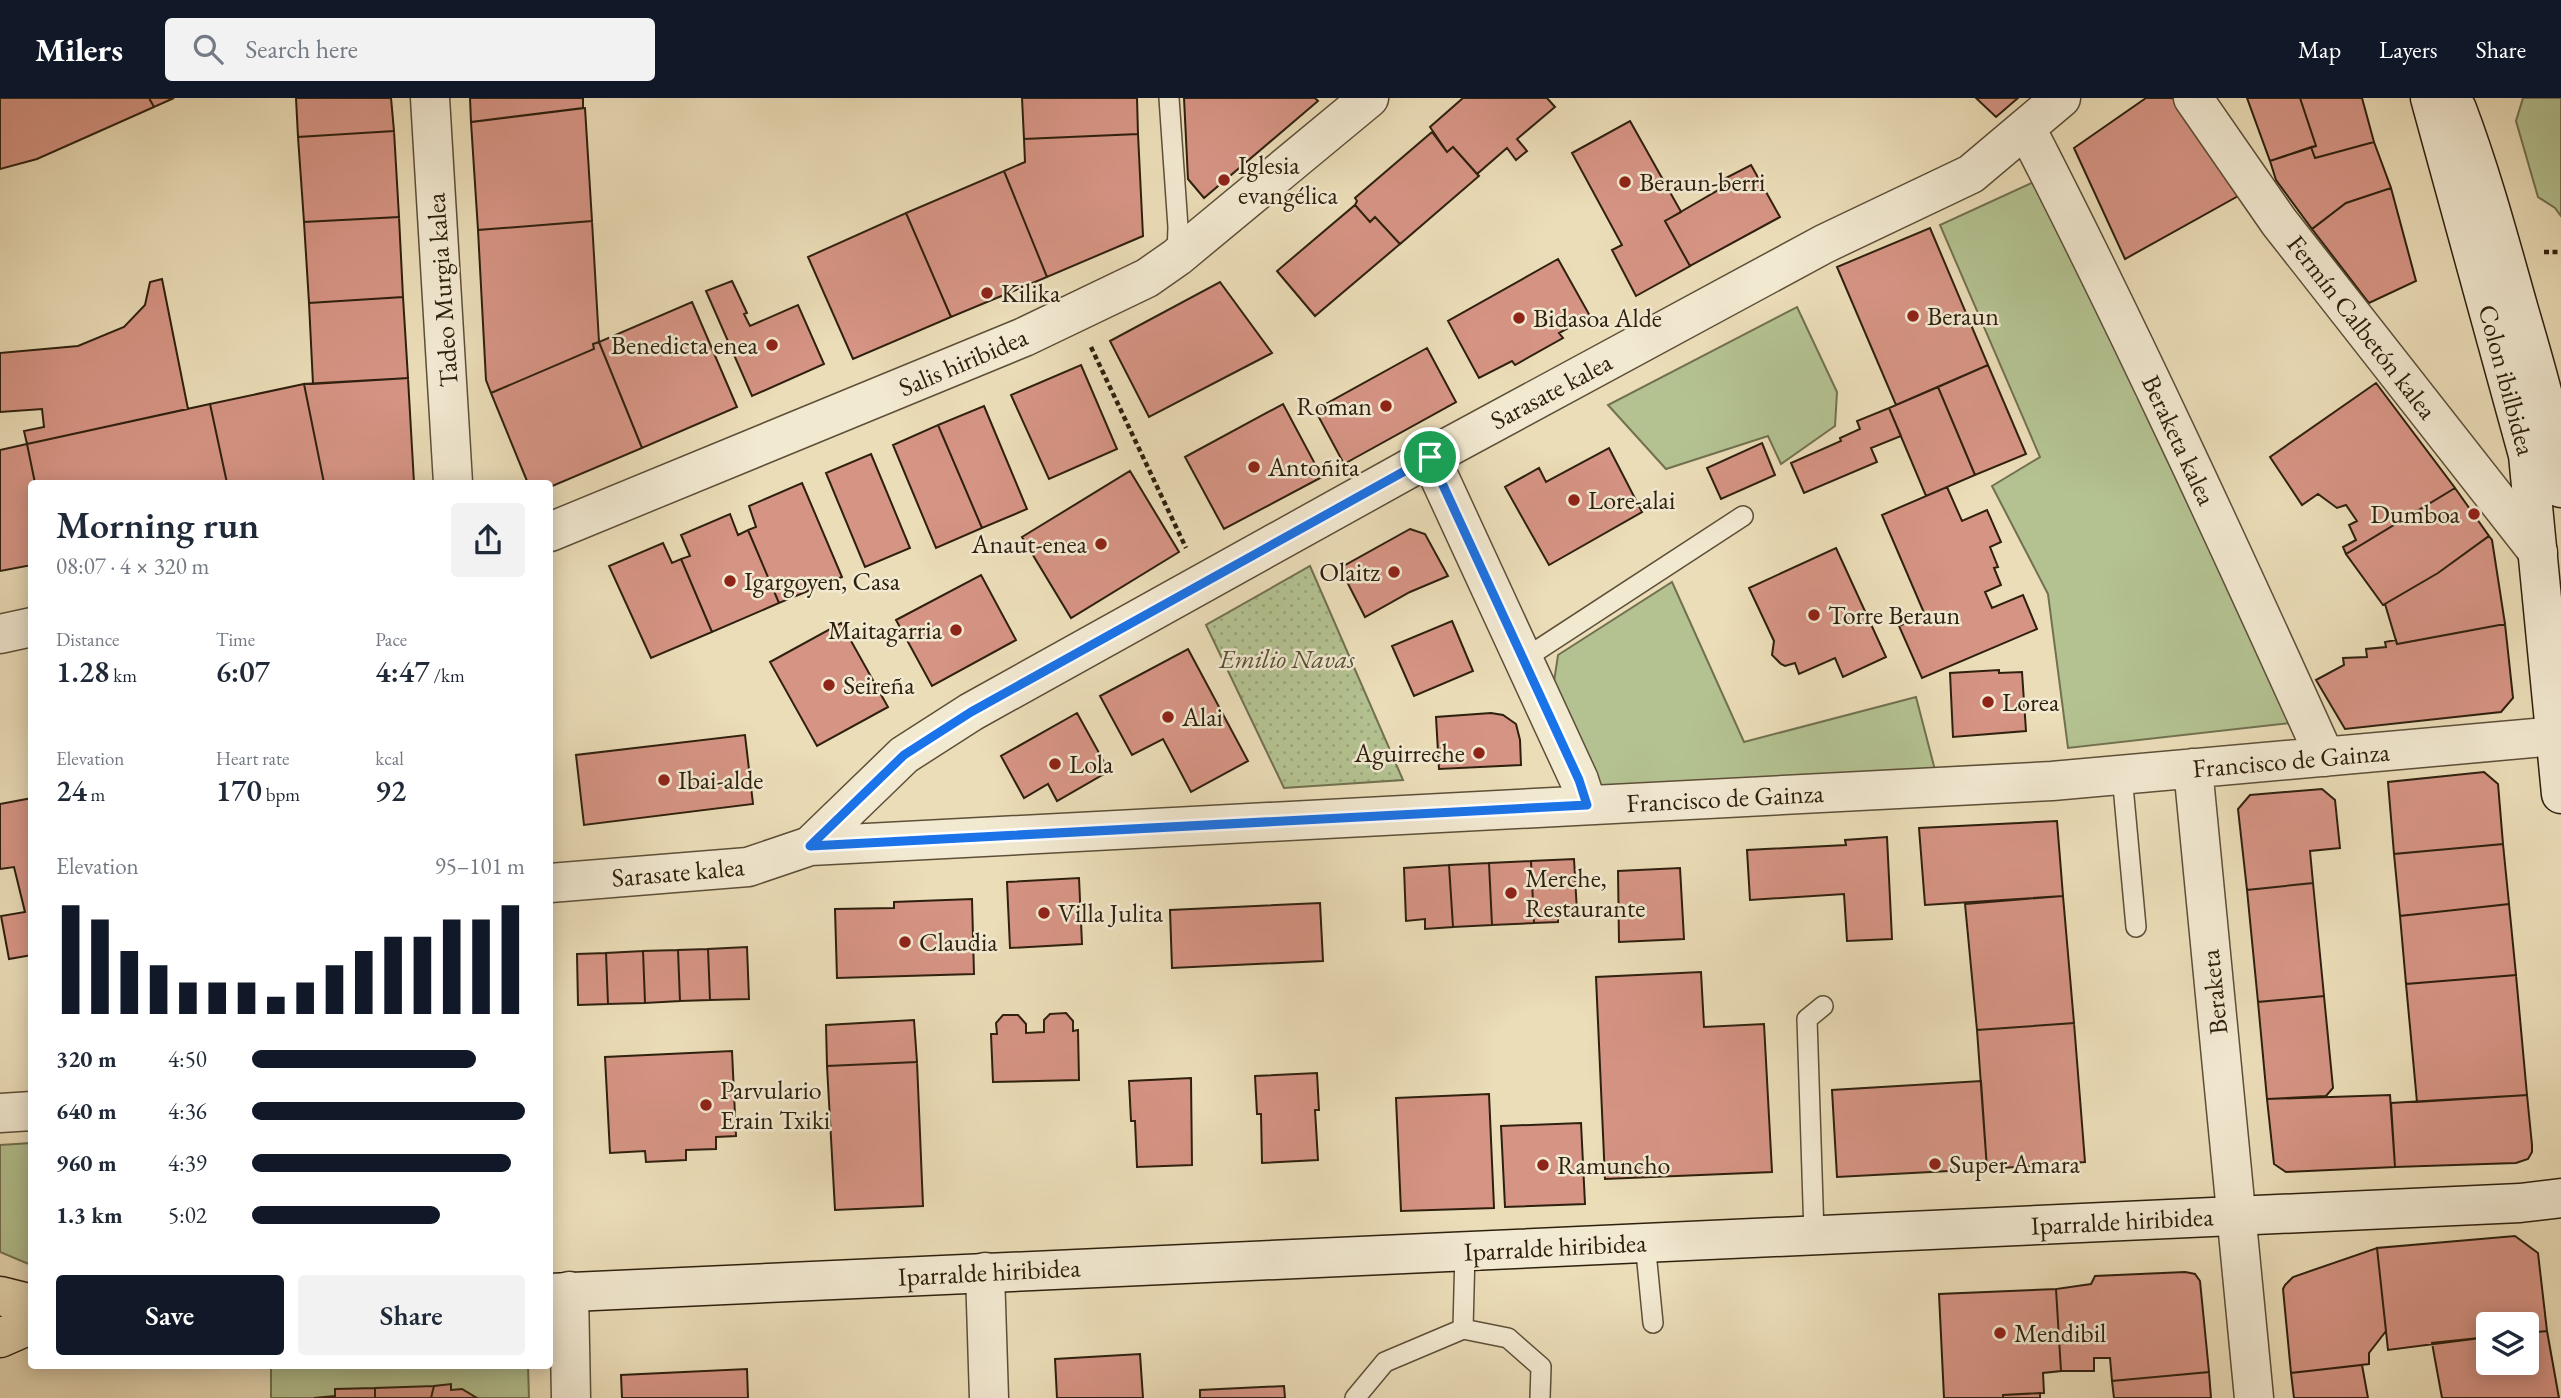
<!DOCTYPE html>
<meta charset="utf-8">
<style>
body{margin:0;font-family:"EB Garamond",serif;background:#f2f2f3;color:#1f2937;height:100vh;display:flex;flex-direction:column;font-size:26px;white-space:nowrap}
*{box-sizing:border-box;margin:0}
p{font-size:23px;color:#747a83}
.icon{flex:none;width:38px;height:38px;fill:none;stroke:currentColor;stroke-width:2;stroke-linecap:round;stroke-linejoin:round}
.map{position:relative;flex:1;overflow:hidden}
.sheet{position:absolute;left:28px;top:382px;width:525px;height:889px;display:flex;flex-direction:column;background:#fff;border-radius:7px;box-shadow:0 4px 18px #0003}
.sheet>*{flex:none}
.tools{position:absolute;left:2476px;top:1214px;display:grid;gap:14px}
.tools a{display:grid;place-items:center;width:63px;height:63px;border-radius:7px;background:#fff;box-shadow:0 4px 18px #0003;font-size:35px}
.pin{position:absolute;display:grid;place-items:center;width:60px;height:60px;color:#fff;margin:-30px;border:4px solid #fff;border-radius:50%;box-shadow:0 2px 7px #0007}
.round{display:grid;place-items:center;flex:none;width:74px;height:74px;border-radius:7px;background:#f2f2f3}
.overview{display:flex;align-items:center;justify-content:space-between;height:119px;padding:0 28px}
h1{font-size:38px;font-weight:600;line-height:52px}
.stats{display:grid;grid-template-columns:repeat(3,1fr);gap:10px;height:119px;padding:7px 28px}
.stats div{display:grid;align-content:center}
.stats b{font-size:30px;font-weight:600}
.stats small{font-size:19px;font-weight:400}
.stats p{font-size:19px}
.chart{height:196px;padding:14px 28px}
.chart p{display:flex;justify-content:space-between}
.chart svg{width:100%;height:126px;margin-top:7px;stroke:#111827;stroke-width:6}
.cta{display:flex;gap:14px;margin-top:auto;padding:14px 28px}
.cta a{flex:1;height:80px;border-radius:7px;background:#111827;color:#fff;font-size:28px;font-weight:600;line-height:80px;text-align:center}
.cta a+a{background:#f2f2f3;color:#1f2937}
ul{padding:0 28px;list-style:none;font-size:23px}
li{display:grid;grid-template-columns:112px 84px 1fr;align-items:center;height:52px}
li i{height:18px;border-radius:9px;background:#111827}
header{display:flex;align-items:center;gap:42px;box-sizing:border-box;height:98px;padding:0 35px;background:#111827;color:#fff}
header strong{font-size:33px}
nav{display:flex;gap:38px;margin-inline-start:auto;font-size:24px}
.search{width:490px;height:63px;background:#f2f2f3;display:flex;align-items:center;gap:18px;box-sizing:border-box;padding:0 24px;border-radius:7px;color:#747a83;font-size:26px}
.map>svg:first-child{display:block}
</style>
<header>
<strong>Milers</strong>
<div class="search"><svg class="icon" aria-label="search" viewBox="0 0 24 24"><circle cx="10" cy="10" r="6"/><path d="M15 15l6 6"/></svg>Search here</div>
<nav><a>Map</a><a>Layers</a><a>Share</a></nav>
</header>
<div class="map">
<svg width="2561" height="1300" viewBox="0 0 2561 1300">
<defs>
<pattern id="park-dots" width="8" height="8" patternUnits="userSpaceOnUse" patternTransform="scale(1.75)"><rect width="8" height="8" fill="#b4c291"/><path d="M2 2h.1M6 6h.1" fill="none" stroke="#9ba67c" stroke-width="1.8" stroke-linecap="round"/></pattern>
</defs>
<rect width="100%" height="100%" fill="#ebddb8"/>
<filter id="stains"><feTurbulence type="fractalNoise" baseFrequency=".00286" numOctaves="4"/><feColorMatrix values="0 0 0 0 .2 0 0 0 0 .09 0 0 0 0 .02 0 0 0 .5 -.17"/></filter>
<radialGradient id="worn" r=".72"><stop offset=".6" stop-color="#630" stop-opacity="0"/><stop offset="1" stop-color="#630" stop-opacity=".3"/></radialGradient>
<path fill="url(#park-dots)" stroke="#717150" stroke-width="2" d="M1310,468L1403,682L1284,690L1206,527Z"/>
<path fill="#b4c291" stroke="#717150" stroke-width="2" d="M2523,0H2561V118L2555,110L2538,99L2516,23Z
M2038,82L2291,625L2068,650L2048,496L1992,388L2040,359L1940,127Z
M1797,209L1837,294L1835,328L1781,366L1768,338L1666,371L1608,307Z
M1672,484L1744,644L1916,599L1935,672L1598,694L1553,590L1558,557Z
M31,1045H32L31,1167L0,1154V1047Z
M271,1267H528L529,1300H271Z"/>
<path fill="#d69484" stroke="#2e200e" stroke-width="2" d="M0,0H149L154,9L37,61L0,71Z
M149,0H174L154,9Z
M296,0H391L394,33L298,39Z
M470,0H583V10L471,24Z
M1022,0H1137L1138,36L1024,41Z
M1184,0H1315L1318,3L1204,100L1188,81Z
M1463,0H1547L1555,9L1517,41L1527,53L1516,62L1507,50L1477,76L1453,49L1447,54L1430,29Z
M1976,0H2018L1996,19Z
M2146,0H2173L2240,97L2125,161L2074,50Z
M2247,0H2300L2316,48L2270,63Z
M2300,0H2362L2374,44L2315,60L2311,49L2316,48Z
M585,10L592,123L478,132L471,24Z
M1630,23L1680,112L1681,114L1665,123L1690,168L1636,198L1612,152L1622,147L1572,55Z
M394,33L399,119L304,124L298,39Z
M1432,34L1447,54L1453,49L1479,78L1400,146L1375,119L1370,124L1355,107L1357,103L1355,100Z
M1138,36L1143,138L1047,179L1004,73L1025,64L1024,41Z
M2374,44L2391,90L2346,105L2312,131L2276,82L2270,63L2311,49L2315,60Z
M1751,67L1780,119L1690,168L1665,123L1725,88L1722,82Z
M1004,73L1047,179L951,219L906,115Z
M2391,90L2416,183L2369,205L2312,131L2346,105Z
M1355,107L1370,124L1375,119L1400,146L1315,218L1277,173Z
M906,115L951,219L853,261L808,159Z
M399,119L403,199L309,205L304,124Z
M592,123L599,244L593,246L594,251L491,295L486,282L478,132Z
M1930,130L1988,267L1896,307L1837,169Z
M1558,161L1590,218L1559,235L1563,240L1515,267L1512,263L1479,280L1448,223Z
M162,181L188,311L27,346L24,333L44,329L42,311L0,314V255L78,248L124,229L145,207L150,184Z
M732,183L747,215L744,216L750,228L798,207L824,266L752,298L706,193Z
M1220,184L1272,255L1149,319L1110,243Z
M403,199L408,280L313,286L309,205Z
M692,204L737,309L642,350L599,244Z
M599,244L642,350L550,389V385L527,383L491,295L594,251L593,246Z
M1427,250L1456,304L1344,366L1315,312Z
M1081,267L1117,351L1049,381L1011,297Z
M1988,267L2026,356L1975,377L1938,289Z
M408,280L414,385H324L304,286Z
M2376,285L2455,390L2346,456L2343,449L2356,442L2349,427L2357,423L2346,407L2337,410L2318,396L2302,407L2270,359Z
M304,286L324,385H227L210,306Z
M1938,289L1975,377L1926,398L1889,310Z
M210,306L227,385H35L27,346Z
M1283,306L1322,379L1224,431L1185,359Z
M984,308L1027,411L982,430L938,327Z
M1889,310L1901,338L1871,350L1877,364L1804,395L1791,365L1841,343L1840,340L1860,331L1857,323Z
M938,327L982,430L936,450L893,347Z
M1762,345L1775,377L1721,401L1707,370Z
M27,346L35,385H32V467L0,473V352Z
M1609,350L1642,414L1549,467L1505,389L1539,370L1546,384Z
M871,356L910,450L865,469L826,375Z
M1130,373L1179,454L1071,520L1022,439Z
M802,385L842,479L779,505L748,432L756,429L749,408Z
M1947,389L1962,423L1987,412L2001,444L1990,449L1998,469L1994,470L2001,487L1985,494L1992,510L2023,497L2037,531L1922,580L1899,528L1925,517L1882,417Z
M2455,390L2489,438L2438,475L2383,507L2346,456Z
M730,416L738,437L748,432L779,505L712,534L681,461L690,458L681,437Z
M1410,431L1425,436L1448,478L1410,494L1365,519L1340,470Z
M2489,438L2492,442L2505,526L2397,546L2385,506L2438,475Z
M663,445L672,465L681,461L712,534L651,560L609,468Z
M1836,450L1886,559L1843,579L1835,560L1799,576L1795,565L1785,568L1781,566L1772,557L1774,543L1749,490Z
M981,477L1016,542L932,588L896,522Z
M1452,523L1473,573L1414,598L1392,548Z
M841,525L888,609L817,648L770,564Z
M2505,526L2513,600L2501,614L2345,631L2316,582L2344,567L2343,560L2367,559L2366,551L2386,549L2385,544L2396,542L2397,546Z
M1188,551L1248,663L1191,694L1163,641L1132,657L1100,598Z
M1999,572V575L2022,574L2026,633L1953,639L1950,575Z
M1077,615L1109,673L1057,703L1048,686L1024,700L1001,658Z
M1491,615L1503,617L1516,626L1520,642L1521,667L1439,671L1436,619Z
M745,637L753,706L584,727L576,657Z
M2484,674L2498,686L2503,746L2394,756L2388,684Z
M2322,691L2335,702L2340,750L2310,753L2313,785L2247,792L2238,711L2250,697Z
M32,700V857L9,861L1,818L25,814L14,769L0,771V706Z
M2057,723L2063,798L1925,807L1919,730Z
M1887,739L1892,841L1847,843L1844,796L1750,802L1747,752L1846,747L1845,742Z
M2503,746L2509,806L2400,818L2394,756Z
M1574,761L1577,814L1558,816V824L1534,825L1531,763Z
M1531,763L1534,825L1492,827L1489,765Z
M1489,765L1492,827L1453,829L1449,767Z
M1449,767L1453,829L1425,831V821L1406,823L1404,770Z
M1680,770L1684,841L1619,844L1618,773Z
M1079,780L1082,846L1010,850L1007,784Z
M2313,785L2324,898L2258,904L2247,792Z
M2063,798L2074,925L1977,932L1965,806Z
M972,801L974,876L837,880L835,811L894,810V804Z
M1320,805L1323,863L1172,870L1170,812Z
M2509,806L2516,877L2406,886L2400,818Z
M747,849L749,901L710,902L708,851Z
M708,851L710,902L680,903L678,852Z
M678,852L680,903L645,905L643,853Z
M643,853L645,905L608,906L606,855Z
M606,855L608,906L578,907L577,856Z
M1701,874L1704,929L1764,926L1772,1074L1605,1081L1596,879Z
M2516,877L2527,997L2417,1004L2406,886Z
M2324,898L2333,990L2326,998L2267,1001L2258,904Z
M1066,915L1073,923V933L1078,932L1079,982L993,984L991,936H997L996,925L1003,917H1018L1026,926V935L1044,934V922L1050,916Z
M914,922L917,964L827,968L826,927Z
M2074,925L2085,1064L1987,1071L1977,932Z
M732,953L736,1038L716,1039V1051L686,1052V1062L646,1064L645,1053L610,1055L605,959Z
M917,964L923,1108L835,1112L827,968Z
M1317,975L1319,1012H1315L1318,1062L1262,1065L1261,1016H1257L1255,978Z
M1191,980L1192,1067L1137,1069L1135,1023H1131L1129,983Z
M1981,983L1987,1071L1837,1079L1832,992Z
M1489,996L1494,1110L1401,1113L1396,1000Z
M2390,997L2395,1069L2286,1074L2274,1066L2267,1001Z
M2527,997L2532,1047V1054L2528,1061L2516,1065L2395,1069L2391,1005Z
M1581,1025L1585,1106L1505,1109L1501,1028Z
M2515,1138L2538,1155L2547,1233L2527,1235V1227H2488V1239L2388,1252L2377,1150Z
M2377,1150L2386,1233L2369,1255V1266L2291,1275L2283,1191L2285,1187L2293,1179Z
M2185,1174L2195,1176L2200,1183L2209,1274L2112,1283L2110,1260H2094V1273H2061L2056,1191L2091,1186L2095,1178Z
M2056,1191L2061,1273L2043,1275L2044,1295L2003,1297V1300H1944L1939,1196Z
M2547,1233L2559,1300H2442L2432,1245L2488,1239V1265H2527V1235Z
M1140,1256L1143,1300H1057L1055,1261Z
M2362,1267L2368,1300H2294L2291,1275Z
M747,1271L748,1300H622L621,1277Z
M2209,1274L2211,1300H2114L2112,1283Z
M451,1286V1292L462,1291L477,1300H431L434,1288Z
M434,1288L431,1300H375V1290Z
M1284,1288L1285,1300H1200V1292Z
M375,1290V1300H314L335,1298V1291Z
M2040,1295V1300H2003V1297Z"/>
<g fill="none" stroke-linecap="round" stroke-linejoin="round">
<defs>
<path id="lane" d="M1169,0L1178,129L1177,158
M1524,561L1743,418
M2122,677L2136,829
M1814,1136L1807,921L1823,908
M1645,1144L1653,1225
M1463,1231L1465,1153
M1355,1300L1385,1264L1463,1231L1508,1240L1541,1269L1540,1300"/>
<path id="street" d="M430,0L453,385
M2193,0L2279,124L2538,454
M2026,30C2132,236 2229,447 2325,659
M1430,359L1579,682L1587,707
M550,434L1024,239L1147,180L1177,159L1369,0
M0,536L32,529
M2193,670L2254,1300
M810,748L2052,683L2556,638
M550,785L748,769L810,748L904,657L971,614L1430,359L1824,146L1971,76L2061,0
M0,1015L32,1013
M985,1174L989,1300
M569,1193L571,1300"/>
<path id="secondary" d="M2430,0L2528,357L2561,696
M2457,11C2482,77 2500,145 2519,212C2536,271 2554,329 2561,390
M550,1195L2520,1105L2561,1100"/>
<path id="primary" d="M0,1198L32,1206
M0,1240L32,1226"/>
</defs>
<use href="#lane" stroke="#5d4f38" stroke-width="22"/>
<use href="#street" stroke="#5d4f38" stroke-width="41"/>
<use href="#secondary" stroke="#2e200e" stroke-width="41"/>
<use href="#primary" stroke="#2e200e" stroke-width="41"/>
<path stroke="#2e200e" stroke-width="4.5" stroke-dasharray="5 3.5" stroke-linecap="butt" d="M2544,154H2561
M1091,249L1186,450"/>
<use href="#lane" stroke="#f2e9d1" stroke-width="19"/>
<use href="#street" stroke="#f2e9d1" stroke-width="38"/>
<use href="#secondary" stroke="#f2e9d1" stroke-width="38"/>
<use href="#primary" stroke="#ebddb8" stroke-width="38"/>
</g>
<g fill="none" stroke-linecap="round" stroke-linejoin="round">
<defs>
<path id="route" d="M1430,359L1579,682L1587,707L810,748L904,657L971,614Z"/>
</defs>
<use href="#route" stroke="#fff" stroke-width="14"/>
<use href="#route" stroke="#1a73e8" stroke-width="9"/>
</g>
<g fill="#8f2418" stroke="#f2e9d1" stroke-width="2.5">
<circle cx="1224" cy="82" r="7"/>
<circle cx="1625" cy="84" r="7"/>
<circle cx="987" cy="195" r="7"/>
<circle cx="1913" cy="218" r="7"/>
<circle cx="1519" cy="220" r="7"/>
<circle cx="772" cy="247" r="7"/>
<circle cx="1386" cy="308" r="7"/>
<circle cx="1254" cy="369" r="7"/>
<circle cx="1574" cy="402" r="7"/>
<circle cx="2474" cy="416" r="7"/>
<circle cx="1101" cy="446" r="7"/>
<circle cx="1394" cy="474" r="7"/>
<circle cx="730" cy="483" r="7"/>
<circle cx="1814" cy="517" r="7"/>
<circle cx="956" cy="532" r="7"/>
<circle cx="829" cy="587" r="7"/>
<circle cx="1988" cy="604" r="7"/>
<circle cx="1168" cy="619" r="7"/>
<circle cx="1479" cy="655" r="7"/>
<circle cx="1055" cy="666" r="7"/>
<circle cx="664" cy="682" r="7"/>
<circle cx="1511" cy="795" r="7"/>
<circle cx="1044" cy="815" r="7"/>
<circle cx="905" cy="844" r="7"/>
<circle cx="706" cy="1007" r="7"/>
<circle cx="1935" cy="1066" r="7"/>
<circle cx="1543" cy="1067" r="7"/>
<circle cx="2000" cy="1235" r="7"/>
</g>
<g text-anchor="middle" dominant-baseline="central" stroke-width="5" stroke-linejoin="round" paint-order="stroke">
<g font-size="26" fill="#2e200e" stroke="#f2e9d1" text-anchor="start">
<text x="1238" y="67">Iglesia<tspan x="1238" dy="30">evangélica</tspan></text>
<text x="1639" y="84">Beraun-berri</text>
<text x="1001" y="195">Kilika</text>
<text x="1927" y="218">Beraun</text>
<text x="1533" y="220">Bidasoa Alde</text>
<text x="758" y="247" text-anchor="end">Benedicta enea</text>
<text x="1372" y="308" text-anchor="end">Roman</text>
<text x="1268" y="369">Antoñita</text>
<text x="1588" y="402">Lore-alai</text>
<text x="2460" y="416" text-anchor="end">Dumboa</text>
<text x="1087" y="446" text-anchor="end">Anaut-enea</text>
<text x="1380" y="474" text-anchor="end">Olaitz</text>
<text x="744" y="483">Igargoyen, Casa</text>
<text x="1828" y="517">Torre Beraun</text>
<text x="942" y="532" text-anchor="end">Maitagarria</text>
<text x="843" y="587">Seireña</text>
<text x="2002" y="604">Lorea</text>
<text x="1182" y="619">Alai</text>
<text x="1465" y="655" text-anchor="end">Aguirreche</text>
<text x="1069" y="666">Lola</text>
<text x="678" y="682">Ibai-alde</text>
<text x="1525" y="780">Merche,<tspan x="1525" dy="30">Restaurante</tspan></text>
<text x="1058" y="815">Villa Julita</text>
<text x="919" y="844">Claudia</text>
<text x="720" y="992">Parvulario<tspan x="720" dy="30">Erain Txiki</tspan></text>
<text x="1949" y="1066">Super Amara</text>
<text x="1557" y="1067">Ramuncho</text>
<text x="2014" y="1235">Mendibil</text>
</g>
<g font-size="26" fill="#2e200e" stroke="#f2e9d1">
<text transform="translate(442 192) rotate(-94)">Tadeo Murgia kalea</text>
<text transform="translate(2362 229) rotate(52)">Fermín Calbetón kalea</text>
<text transform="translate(963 264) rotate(-23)">Salis hiribidea</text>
<text transform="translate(2507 282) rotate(75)">Colon ibilbidea</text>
<text transform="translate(1551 293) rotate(-28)">Sarasate kalea</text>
<text transform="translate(2179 342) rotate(65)">Beraketa kalea</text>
<text transform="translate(2291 662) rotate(-5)">Francisco de Gainza</text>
<text transform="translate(1725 700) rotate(-3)">Francisco de Gainza</text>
<text transform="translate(678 774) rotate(-5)">Sarasate kalea</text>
<text transform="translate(2214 894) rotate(-96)">Beraketa</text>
<text transform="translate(2122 1123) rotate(-3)">Iparralde hiribidea</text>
<text transform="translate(1555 1149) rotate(-3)">Iparralde hiribidea</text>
<text transform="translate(989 1174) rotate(-3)">Iparralde hiribidea</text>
</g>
<g font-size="26" font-style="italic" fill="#565135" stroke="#f2e9d1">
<text x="1287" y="561">Emilio Navas</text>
</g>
</g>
<rect width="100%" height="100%" filter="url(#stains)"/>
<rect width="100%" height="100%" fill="url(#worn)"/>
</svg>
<div class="tools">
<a><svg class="icon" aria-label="layers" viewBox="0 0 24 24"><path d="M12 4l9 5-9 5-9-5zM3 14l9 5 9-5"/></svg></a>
</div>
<div class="pin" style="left:1430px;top:359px;background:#1e9e55"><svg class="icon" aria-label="arrive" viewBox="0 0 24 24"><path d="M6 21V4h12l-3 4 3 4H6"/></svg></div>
<section class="sheet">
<div class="overview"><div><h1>Morning run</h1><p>08:07 · 4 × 320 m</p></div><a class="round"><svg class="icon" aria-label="share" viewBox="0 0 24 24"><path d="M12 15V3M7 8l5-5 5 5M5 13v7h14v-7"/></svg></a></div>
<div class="stats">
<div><p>Distance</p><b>1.28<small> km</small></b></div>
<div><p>Time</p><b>6:07</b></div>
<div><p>Pace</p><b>4:47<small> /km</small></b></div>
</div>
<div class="stats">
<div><p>Elevation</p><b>24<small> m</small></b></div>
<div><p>Heart rate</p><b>170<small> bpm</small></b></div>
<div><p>kcal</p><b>92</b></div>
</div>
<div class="chart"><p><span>Elevation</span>95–101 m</p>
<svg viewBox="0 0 160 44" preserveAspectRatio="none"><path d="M5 44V6M15 44V11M25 44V22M35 44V27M45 44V33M55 44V33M65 44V33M75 44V38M85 44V33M95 44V27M105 44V22M115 44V17M125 44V17M135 44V11M145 44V11M155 44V6"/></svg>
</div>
<ul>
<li><b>320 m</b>4:50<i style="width:82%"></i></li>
<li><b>640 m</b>4:36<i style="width:100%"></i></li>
<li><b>960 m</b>4:39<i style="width:95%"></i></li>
<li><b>1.3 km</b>5:02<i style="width:69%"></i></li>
</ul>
<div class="cta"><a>Save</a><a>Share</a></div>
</section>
</div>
